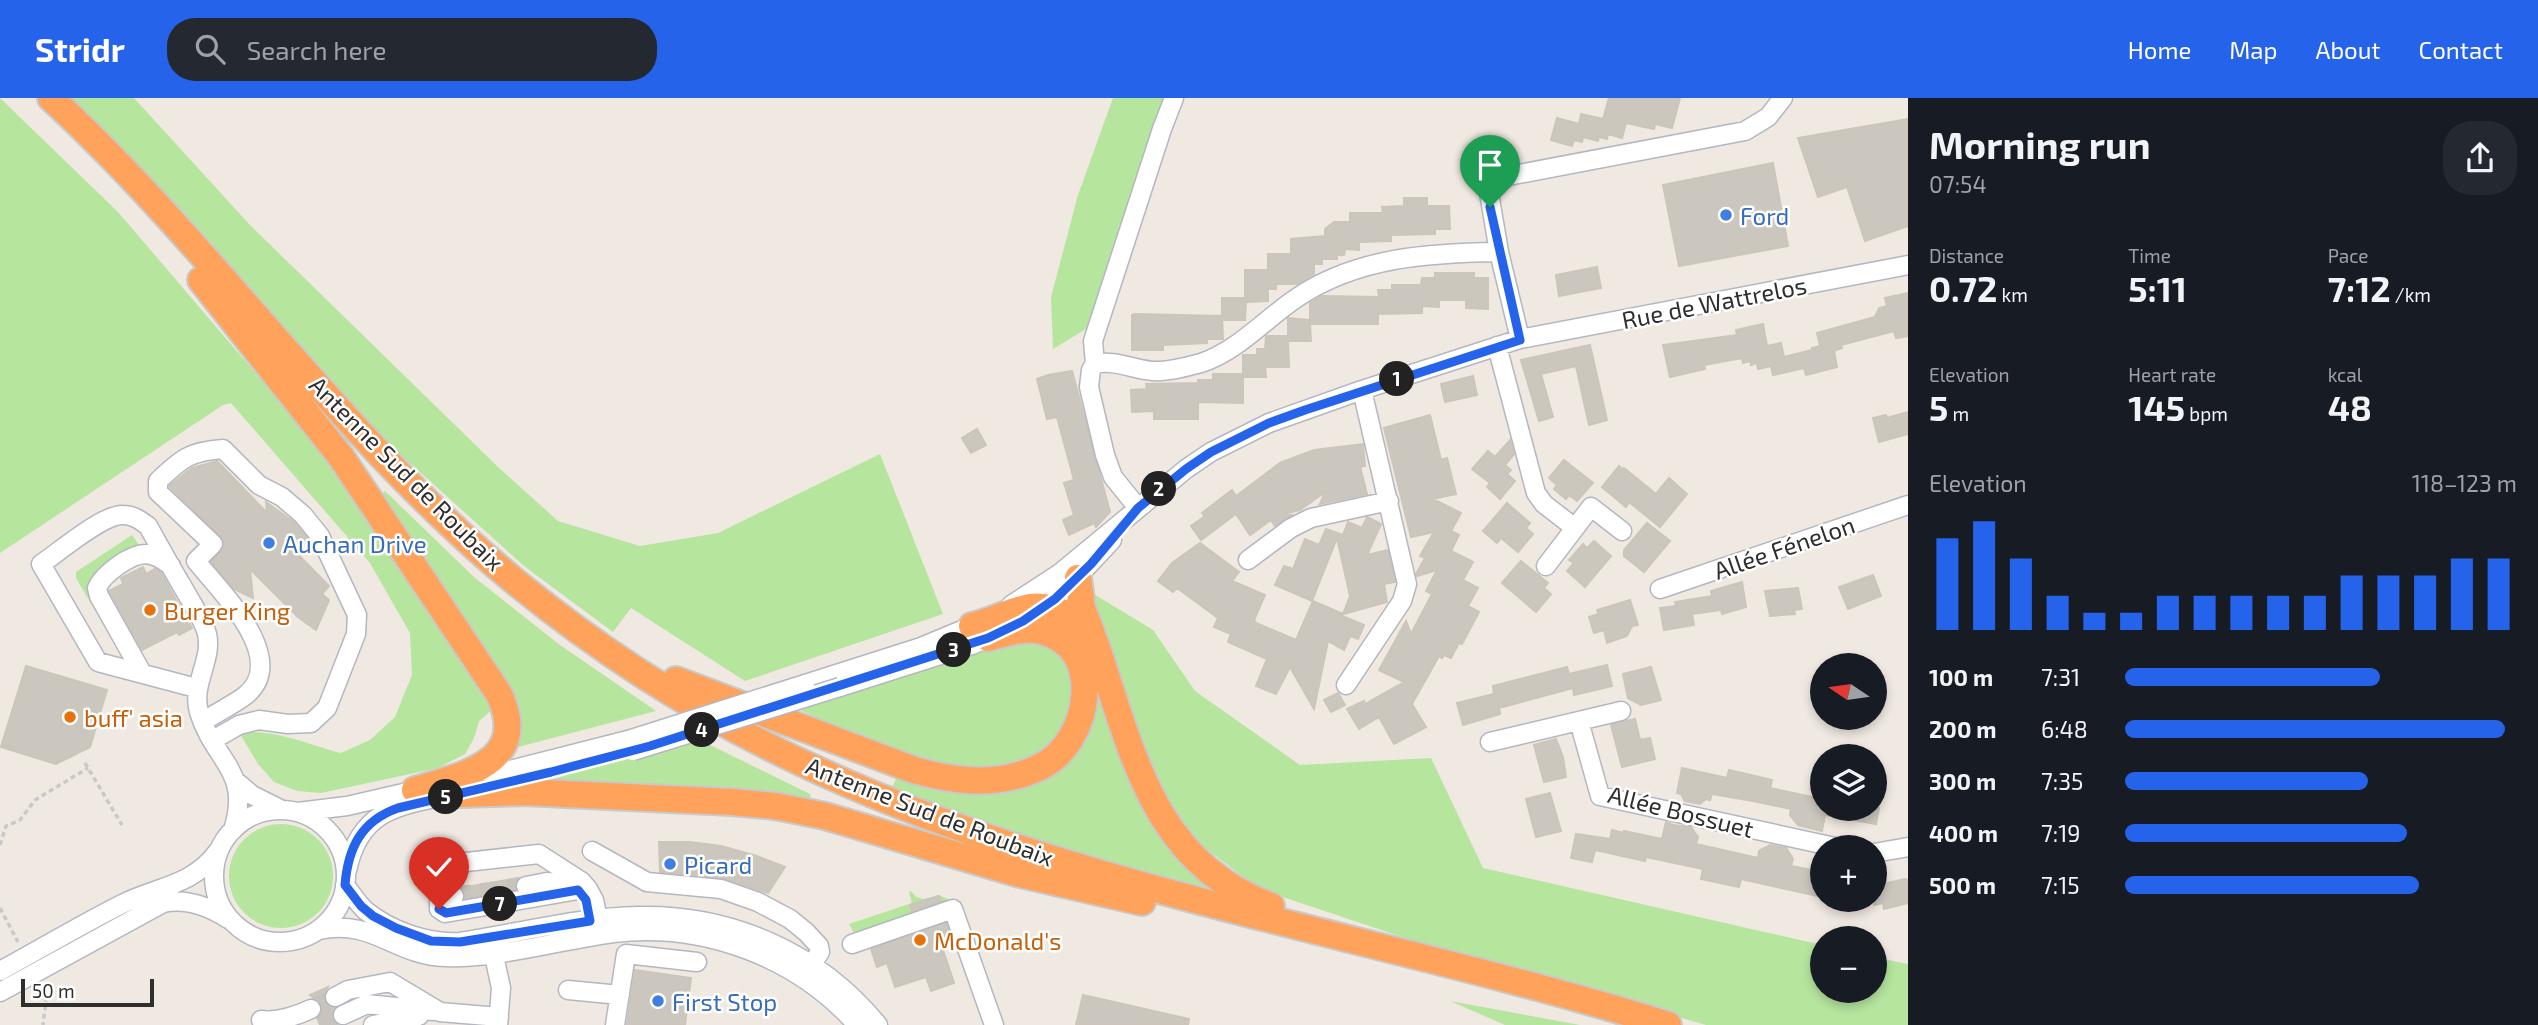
<!DOCTYPE html>
<meta charset="utf-8">
<style>
body{margin:0;font-family:"Exo 2",sans-serif;background:#242831;color:#f1f3f6;height:100vh;display:flex;flex-direction:column;font-size:26px;white-space:nowrap}
*{box-sizing:border-box;margin:0}
p{font-size:23px;color:#9ea1a6}
.icon{flex:none;width:38px;height:38px;fill:none;stroke:currentColor;stroke-width:2;stroke-linecap:round;stroke-linejoin:round}
.map{position:relative;flex:1;overflow:hidden}
.details{display:flex;flex-direction:column;background:#171b24;width:630px}
.details>*{flex:none}
.needle{width:46px;rotate:283deg}
.controls{position:absolute;left:1810px;top:555px;display:grid;gap:14px}
.controls a{display:grid;place-items:center;width:77px;height:77px;border-radius:50%;background:#171b24;box-shadow:0 4px 10px #0003;font-size:35px}
.scale{position:absolute;left:21px;bottom:18px;width:133px;box-sizing:border-box;padding-left:7px;border:4px solid #2e2e2e;border-top:0;font-size:19px;line-height:24px;white-space:nowrap;color:#2e2e2e;-webkit-text-stroke:5px #fff;paint-order:stroke}
.pin{position:absolute;display:grid;place-items:center;width:60px;height:60px;color:#fff;margin:-72px -30px;border-radius:50% 50% 50% 0;rotate:-45deg;box-shadow:0 0 7px #0007}
.pin .icon{rotate:45deg}
.km{position:absolute;width:35px;height:35px;margin:-18px;border-radius:50%;background:#222;color:#fff;font-size:19px;line-height:35px;text-align:center}
.round{display:grid;place-items:center;flex:none;width:74px;height:74px;border-radius:28px;background:#242831}
.overview{display:flex;align-items:center;justify-content:space-between;height:119px;padding:0 21px}
h1{font-size:38px;font-weight:700;line-height:52px}
.figures{display:grid;grid-template-columns:repeat(3,1fr);gap:10px;height:119px;padding:7px 21px}
.figures div{display:grid;align-content:center}
.figures b{font-size:35px;font-weight:700}
.figures small{font-size:19px;font-weight:400}
.figures p{font-size:19px}
.chart{height:196px;padding:14px 21px}
.chart p{display:flex;justify-content:space-between}
.chart svg{width:100%;height:126px;margin-top:7px;stroke:#2563eb;stroke-width:6}
ul{padding:0 21px;list-style:none;font-size:23px}
li{display:grid;grid-template-columns:112px 84px 1fr;align-items:center;height:52px}
li i{height:18px;border-radius:9px;background:#2563eb}
header{display:flex;align-items:center;gap:42px;box-sizing:border-box;height:98px;padding:0 35px;background:#2563eb;color:#fff}
header strong{font-size:33px}
nav{display:flex;gap:38px;margin-inline-start:auto;font-size:24px}
.search{width:490px;height:63px;background:#242831;display:flex;align-items:center;gap:18px;box-sizing:border-box;padding:0 24px;border-radius:28px;color:#9ea1a6;font-size:26px}
main{display:flex;flex:1;min-height:0}
.map>svg:first-child{display:block}
</style>
<header>
<strong>Stridr</strong>
<div class="search"><svg class="icon" aria-label="search" viewBox="0 0 24 24"><circle cx="10" cy="10" r="6"/><path d="M15 15l6 6"/></svg>Search here</div>
<nav><a>Home</a><a>Map</a><a>About</a><a>Contact</a></nav>
</header>
<main>
<div class="map">
<svg width="1908" height="927" viewBox="0 0 1908 927">
<rect width="100%" height="100%" fill="#efe9e1"/>
<path fill="#b6e59e" d="M0,0L118,114L341,375L494,610L479,623L474,640L465,656L438,670L321,695L297,693L274,684L258,666L240,636C269,628 312,648 341,655L370,642L395,619L412,577L410,535L370,465L231,305L223,307L0,455Z
M61,0H134L249,126L498,369L558,423L640,448L718,435L880,356L943,516L745,583L631,510L613,534L524,468L360,320Z
M1113,0H1170L1091,228L1053,251L1051,199L1078,97Z
M385,393L475,480L560,547L656,613L514,650L379,397Z
M132,437L141,450L99,476L126,556L122,559L76,480V474Z
M1092,495L1153,532L1195,593L1300,667L1431,660L1483,770L1822,847V892H1874V859L1908,866V927H1706L1417,844L1259,791L1182,732L1144,648Z
M1004,545L1033,546L1057,551L1070,570L1073,589L1066,625L1055,642L1037,658L1016,670L948,671L860,640L800,612Z
M1095,579L1165,742L1182,767L1225,795L1222,803L890,695L898,676L927,685L1074,657C1092,628 1092,613 1095,579Z
M700,642L810,696L811,703L737,691L697,693L537,684Z
M229 778a52 52 0 1 1 104 0a52 52 0 1 1-104 0Z
M911,793L916,799L924,801L939,797L954,804L856,839L849,826L912,805L909,794Z
M1450,903L1580,927H1505Z"/>
<path fill="#cbc7bf" stroke="#cbc5ba" stroke-width="2" d="M1609,0H1680L1672,30L1655,26L1654,31L1626,25L1622,40L1608,36L1607,41L1599,39L1598,43L1583,39L1582,44L1574,42L1572,48L1551,42L1557,20L1579,26L1581,16L1603,21Z
M1908,21V128L1865,143L1847,89L1818,99L1798,40Z
M1773,65L1788,148L1679,168L1663,87Z
M1404,100H1427V108H1449L1450,131H1435V136L1391,137V143L1359,144V152L1345,151L1344,157H1337V161H1322V166H1314V176L1298,186H1276V191H1268V203L1246,204L1245,222H1222V200H1245V172H1268V156H1291V141L1325,138V131L1334,124H1350V115H1383L1382,109L1404,108Z
M1597,169L1601,190L1559,198L1556,177Z
M1435,175H1474V180H1488V211L1466,210V202H1439V209L1422,208V215L1378,216V226H1310L1311,243H1288L1289,269H1265L1266,279H1243V305L1198,304V321H1154V313L1132,314L1131,292L1147,291L1146,286L1198,285V282H1213V276H1243V257H1257V251H1265L1266,238H1288V220L1310,222V205L1322,198L1379,199L1378,192H1392V187H1421L1422,180H1435Z
M1908,195V238L1896,240L1894,233L1841,247L1842,250L1834,253L1837,269L1806,277L1804,270L1773,277L1771,268L1758,271L1757,265L1751,267V263L1743,265L1742,260L1704,267L1705,271L1670,279L1663,247L1737,237L1736,232L1763,226L1767,248L1781,245L1784,259L1812,252V250L1820,248L1817,235L1875,219L1879,210L1887,208L1885,200Z
M1135,216L1222,218L1223,241H1207V245L1163,247V252H1132V217Z
M1590,247L1607,322L1589,327L1576,268L1541,276L1553,319L1539,323L1521,262Z
M1072,273L1110,414L1096,429L1094,425L1069,437L1063,422L1074,417L1064,385L1074,382L1057,319L1047,321L1037,281L1048,277Z
M1473,278L1477,297L1445,304L1441,286Z
M1908,314V336L1879,344L1873,320L1886,317L1887,320Z
M1430,317L1441,362L1447,360L1456,396L1433,401L1461,415L1451,433L1459,437L1451,453L1473,464L1463,482L1478,490L1468,508L1479,514L1462,546L1459,545L1451,560L1444,557L1442,560L1439,558L1412,606L1426,629L1394,646L1379,619L1359,631L1347,611L1364,603L1365,606L1404,584L1379,572L1406,523L1411,536L1432,496L1426,493L1437,472L1417,478L1416,476L1425,460L1420,458L1434,434L1411,439L1384,330Z
M977,331L986,347L971,355L962,340Z
M1510,342L1514,356L1505,367L1511,372L1507,376L1515,383L1500,401L1487,389L1490,385L1472,371L1488,353L1495,359Z
M1363,346L1365,368L1360,369L1367,396L1320,406L1325,394L1300,412L1287,415L1292,417L1275,428L1271,422L1250,437L1236,416L1201,442L1191,428L1205,418L1202,415L1232,392L1236,398L1280,365L1314,352Z
M1564,362L1593,385L1577,403L1569,397L1566,401L1554,391L1557,387L1549,380Z
M217,363L267,415L266,404L295,425L310,443L281,439L329,488L322,496L329,502L316,532L298,519L250,471L253,500L234,491L211,464L224,449V442L169,388L192,370Z
M1619,368L1623,372L1624,370L1656,396L1669,380L1687,396L1660,429L1629,404L1626,409L1602,389Z
M1507,405L1530,425L1526,430L1533,436L1518,454L1501,440L1497,445L1483,433Z
M1367,419L1381,426L1367,457L1388,452L1395,484L1384,486L1387,504L1340,517L1364,527L1358,541L1350,538L1344,552L1328,543L1314,611L1290,569L1276,596L1256,588L1267,561L1228,544L1231,536L1214,529L1218,520L1177,490L1173,494L1158,483L1172,465L1200,445L1239,474L1232,483L1265,497L1254,522L1256,525L1296,542L1313,503L1343,516L1350,498L1337,440L1312,503L1275,487L1284,468L1293,471L1305,441L1319,447L1326,431L1343,437L1348,424L1362,430Z
M1647,425L1670,443L1644,474L1624,458V452Z
M1594,443L1611,458L1585,489L1567,473L1574,465L1569,462L1583,446L1587,450Z
M1521,463L1548,485L1544,490L1551,496L1536,514L1502,485Z
M143,469L146,476L155,471L161,475L192,530L179,537L177,534L142,552L109,493L123,486L121,480Z
M1873,477L1881,498L1848,511L1839,489Z
M1742,484L1746,509L1722,516L1721,512L1692,516L1694,527L1664,532L1660,510L1676,508L1675,504L1712,498L1711,493Z
M1798,490L1802,511L1794,512L1795,516L1770,518L1765,493Z
M1630,502L1638,527L1632,528L1627,538L1607,545L1604,532L1594,535L1589,519L1599,516L1597,512Z
M1607,567L1612,588L1574,597L1573,590L1499,610L1500,616L1463,627L1457,605L1494,596L1493,588L1567,569L1569,576Z
M26,568L107,592L90,649L56,666L1,649Z
M1651,569L1661,602L1641,607L1628,600L1623,576Z
M1338,595L1345,607L1331,614L1324,602Z
M1635,621L1640,642L1650,640L1655,661L1622,669L1611,627Z
M1556,641L1563,659L1566,679L1544,684L1534,647Z
M1682,670L1727,680L1729,672L1772,682L1770,690L1822,701V710H1879L1876,726L1825,717L1822,733L1798,727L1790,717L1791,711L1753,703L1712,696L1710,702L1706,701L1700,706L1685,703L1681,696L1677,695Z
M1550,695L1561,733L1536,739L1526,701Z
M1666,724L1673,727L1691,729L1698,739L1696,746L1758,760L1759,753L1770,747L1786,750L1793,761L1791,768L1822,774V799L1741,781L1739,789L1701,781L1703,771L1646,759L1645,763L1595,752L1592,764L1571,760L1576,736L1610,741L1612,732L1624,735V733L1662,741Z
M659,744H689L721,748L757,758L785,769L768,795L722,780L660,774Z
M518,780L515,791L465,800L461,790Z
M1905,781L1908,782V805L1884,811L1883,805L1874,807V788Z
M939,798L941,803L912,813L910,807Z
M946,825L953,846L943,852L954,885L931,893L926,879L895,889L887,865L877,869L871,851Z
M635,872L691,880L685,927L627,926Z
M328,889L324,898L325,904L334,910L332,921L338,927H324L320,918L322,913L321,906L310,897Z
M1083,897L1189,921L1188,927H1076Z"/>
<g fill="none" stroke-linecap="round" stroke-linejoin="round">
<path stroke="#c8c4bd" stroke-width="18" stroke-dasharray="18 9" stroke-linecap="butt" d="M454,798L526,788
M311,911L335,899
M319,927L343,917"/>
<defs>
<path id="minor" d="M1499,154L1520,241
M1497,248L1536,395L1544,406L1575,430
M1095,266L1093,243L1162,31L1174,0
M1138,410L1113,379L1105,357L1089,289L1091,272L1095,266C1113,261 1135,272 1153,273C1169,274 1186,269 1201,265C1238,253 1266,220 1298,199C1358,159 1429,155 1499,154L1489,95L1498,80L1745,33L1768,19L1783,0
M1248,462L1291,430L1311,420L1389,403
M1546,468L1591,409L1622,433
M1660,491L1908,407
M1011,507L1060,475L1186,371L1211,354L1269,325L1362,292L1520,241L1908,167
M1039,513L1068,489L1112,442
M142,575L99,498L97,490C103,476 130,456 146,456C156,457 163,462 171,468
M805,586L921,549L981,524
M1346,587L1402,503L1407,486L1362,292
M840,589L972,547L996,536
M196,590L98,564L41,466C59,454 103,416 123,417C133,417 140,422 148,428C161,451 174,475 188,498C194,509 204,523 207,536C213,562 191,586 199,614C214,664 252,672 233,732
M204,623C216,615 236,605 246,597C290,560 220,493 196,463L213,446L158,394V383C181,361 190,353 223,351L259,387L282,399L303,417L320,438L357,517L356,536L327,610L311,625L288,626L259,622L239,627L213,642
M1579,623L1600,698L1835,749
M1490,644L1621,613
M467,683L628,642
M238,685L252,697L282,712
M214 778a66 66 0 1 1 132 0a66 66 0 1 1-132 0Z
M298,714L347,708L425,690
M592,753L647,784L721,791L758,804L790,821L806,834L819,848L820,854L806,875
M1874,755L1908,749
M347,773C361,703 411,707 470,693
M345,787C352,796 358,806 366,813C391,833 428,846 460,844C519,835 579,819 639,818C732,816 819,855 878,927
M526,788L547,784L571,787
M439,790V811L445,815L578,792
M454,798L448,799L439,790L441,772L448,766L539,756L581,783L588,791L594,802L601,834
M319,832C372,820 396,858 445,859C497,861 561,842 613,835C703,824 797,859 857,927
M491,844L501,890L498,927
M852,846L953,811L994,927
M0,873C40,851 79,828 120,807C156,788 192,789 218,753
M568,892L620,897
M0,894L163,805C187,800 208,808 228,821
M335,899L348,892L390,884L440,914L499,919
M343,917L367,906L433,913
M261,922C278,924 296,918 311,911
M373,927L419,918
M615,927L626,856L697,864"/>
<path id="highway" d="M51,0C216,152 343,343 518,486C603,555 695,614 794,661C1070,794 1378,836 1668,927
M201,182L341,359L499,596C531,664 465,677 415,692
M1078,480L1082,510L1092,536
M972,528C990,524 1013,512 1030,509C1055,505 1083,523 1095,544C1132,651 1152,765 1271,808
M676,582L914,672C956,684 999,689 1040,669C1091,645 1107,548 1041,533C1023,529 1006,535 988,540
M460,696L524,694L732,704L775,708L825,718L1020,776L1142,804"/>
</defs>
<use href="#minor" stroke="#b4b7c1" stroke-width="21"/>
<use href="#highway" stroke="#c9c9c9" stroke-width="30"/>
<path stroke="#c9c9c9" stroke-width="3.5" stroke-dasharray="5 3.5" stroke-linecap="butt" d="M85,665L122,727
M0,747L6,728L20,722L35,702L88,670
M0,810L18,844
M42,891L46,902L43,927"/>
<use href="#minor" stroke="#fff" stroke-width="18"/>
<use href="#highway" stroke="#ffa35c" stroke-width="26"/>
<defs>
<path id="minor-bridge" d="M628,642L805,586
M633,653L840,589"/>
</defs>
<use href="#minor-bridge" stroke="#b4b7c1" stroke-width="21" stroke-linecap="butt"/>
<use href="#minor-bridge" stroke="#fff" stroke-width="18"/>
</g>
<g fill="none" stroke-linecap="round" stroke-linejoin="round">
<defs>
<path id="route" d="M439,811L446,815L578,792L586,802L590,823L460,844L431,843L396,830L373,818L361,808L345,787C348,750 361,723 398,710L551,674L650,648L988,540L1023,523L1055,501L1091,466L1138,410L1186,371L1211,354L1269,325L1305,312L1520,242L1490,109"/>
</defs>
<use href="#route" stroke="#fff" stroke-width="14"/>
<use href="#route" stroke="#2563eb" stroke-width="9"/>
</g>
<g fill="#3f7fe0" stroke="#fff" stroke-width="2.5">
<circle cx="1726" cy="117" r="7"/>
<circle cx="269" cy="445" r="7"/>
<circle cx="670" cy="766" r="7"/>
<circle cx="658" cy="903" r="7"/>
</g>
<g fill="#e8710a" stroke="#fff" stroke-width="2.5">
<circle cx="150" cy="512" r="7"/>
<circle cx="70" cy="619" r="7"/>
<circle cx="920" cy="842" r="7"/>
</g>
<g text-anchor="middle" dominant-baseline="central" stroke-width="5" stroke-linejoin="round" paint-order="stroke">
<g font-size="24" fill="#366cbe" stroke="#fff" text-anchor="start">
<text x="1740" y="117">Ford</text>
<text x="283" y="445">Auchan Drive</text>
<text x="684" y="766">Picard</text>
<text x="672" y="903">First Stop</text>
</g>
<g font-size="24" fill="#2e2e2e" stroke="#fff">
<text transform="translate(1714 204) rotate(-11)">Rue de Wattrelos</text>
<text transform="translate(407 375) rotate(45)">Antenne Sud de Roubaix</text>
<text transform="translate(1784 449) rotate(-19)">Allée Fénelon</text>
<text transform="translate(930 713) rotate(21)">Antenne Sud de Roubaix</text>
<text transform="translate(1681 713) rotate(14)">Allée Bossuet</text>
</g>
<g font-size="24" fill="#c56008" stroke="#fff" text-anchor="start">
<text x="164" y="512">Burger King</text>
<text x="84" y="619">buff' asia</text>
<text x="934" y="842">McDonald's</text>
</g>
</g>
</svg>
<div class="controls">
<a><svg class="needle" viewBox="-14 -14 28 28"><path d="M0-13l5 13h-10z" fill="#e53935"/><path d="M0 13l5-13h-10z" fill="#9ea1a6"/></svg></a>
<a><svg class="icon" aria-label="layers" viewBox="0 0 24 24"><path d="M12 4l9 5-9 5-9-5zM3 14l9 5 9-5"/></svg></a>
<a>+</a>
<a>−</a>
</div>
<div class="scale">50 m</div>
<div class="pin" style="left:1490px;top:109px;background:#1e9e55"><svg class="icon" aria-label="arrive" viewBox="0 0 24 24"><path d="M6 21V4h12l-3 4 3 4H6"/></svg></div>
<div class="pin" style="left:439px;top:811px;background:#d93025"><svg class="icon" aria-label="check" viewBox="0 0 24 24"><path d="M5 12l5 5 9-10"/></svg></div>
<b class="km" style="left:1397px;top:281px">1</b>
<b class="km" style="left:1159px;top:391px">2</b>
<b class="km" style="left:954px;top:552px">3</b>
<b class="km" style="left:702px;top:632px">4</b>
<b class="km" style="left:446px;top:699px">5</b>
<b class="km" style="left:500px;top:806px">7</b>
</div>
<section class="details">
<div class="overview"><div><h1>Morning run</h1><p>07:54</p></div><a class="round"><svg class="icon" aria-label="share" viewBox="0 0 24 24"><path d="M12 15V3M7 8l5-5 5 5M5 13v7h14v-7"/></svg></a></div>
<div class="figures">
<div><p>Distance</p><b>0.72<small> km</small></b></div>
<div><p>Time</p><b>5:11</b></div>
<div><p>Pace</p><b>7:12<small> /km</small></b></div>
</div>
<div class="figures">
<div><p>Elevation</p><b>5<small> m</small></b></div>
<div><p>Heart rate</p><b>145<small> bpm</small></b></div>
<div><p>kcal</p><b>48</b></div>
</div>
<div class="chart"><p><span>Elevation</span>118–123 m</p>
<svg viewBox="0 0 160 44" preserveAspectRatio="none"><path d="M5 44V12M15 44V6M25 44V19M35 44V32M45 44V38M55 44V38M65 44V32M75 44V32M85 44V32M95 44V32M105 44V32M115 44V25M125 44V25M135 44V25M145 44V19M155 44V19"/></svg>
</div>
<ul>
<li><b>100 m</b>7:31<i style="width:65%"></i></li>
<li><b>200 m</b>6:48<i style="width:97%"></i></li>
<li><b>300 m</b>7:35<i style="width:62%"></i></li>
<li><b>400 m</b>7:19<i style="width:72%"></i></li>
<li><b>500 m</b>7:15<i style="width:75%"></i></li>
</ul>
</section>
</main>
